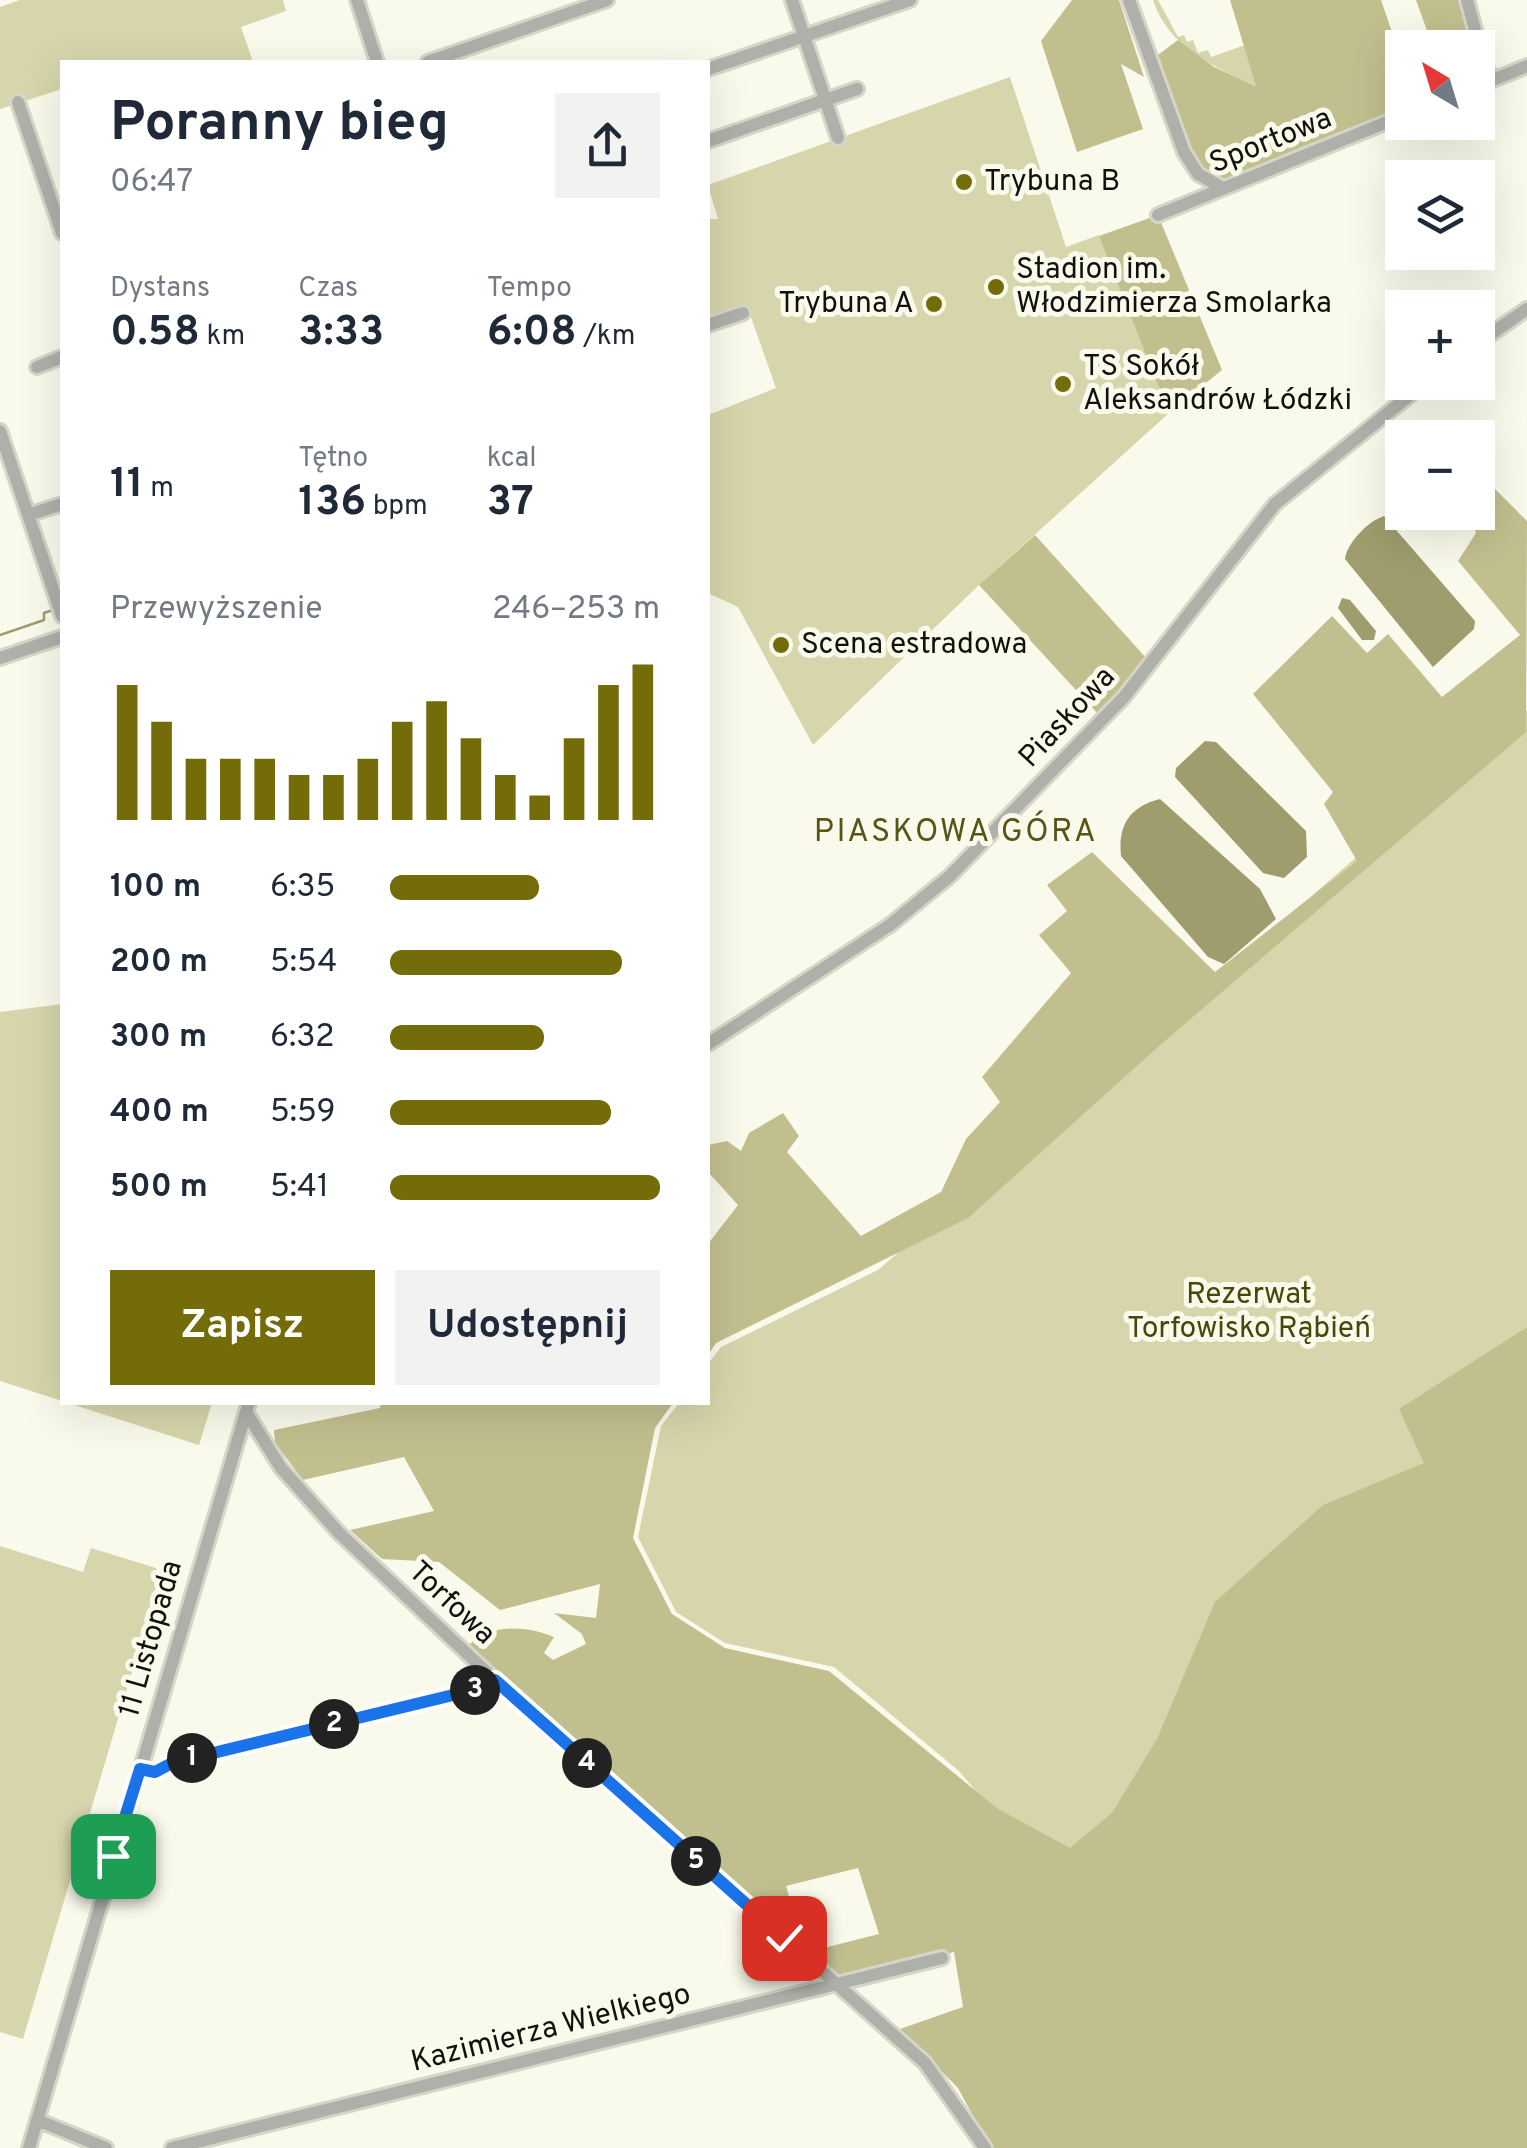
<!DOCTYPE html>
<html lang="pl">
<meta charset="utf-8">
<style>
body{margin:0;font-family:Overpass,sans-serif;background:#f2f2f3;color:#1f2937;height:100vh;display:flex;flex-direction:column;font-size:38px;white-space:nowrap}
*{box-sizing:border-box;margin:0}
p{font-size:32px;color:#747a83}
.icon{flex:none;width:55px;height:55px;fill:none;stroke:currentColor;stroke-width:2;stroke-linecap:round;stroke-linejoin:round}
.map{position:relative;flex:1;overflow:hidden}
.sheet{position:absolute;left:60px;top:60px;width:650px;height:1345px;display:flex;flex-direction:column;background:#fff;border-radius:0px;box-shadow:0 10px 40px #0002}
.sheet>*{flex:none}
.needle{width:65px;rotate:322deg}
.tools{position:absolute;left:1385px;top:30px;display:grid;gap:20px}
.tools a{display:grid;place-items:center;width:110px;height:110px;border-radius:0px;background:#fff;box-shadow:0 10px 40px #0002;font-size:50px}
.pin{position:absolute;display:grid;place-items:center;width:85px;height:85px;color:#fff;margin:-42px;border-radius:20px;box-shadow:0 5px 15px #0006}
.km{position:absolute;width:50px;height:50px;margin:-25px;border-radius:50%;background:#222;color:#fff;font-size:28px;line-height:50px;text-align:center}
.round{display:grid;place-items:center;flex:none;width:105px;height:105px;border-radius:0px;background:#f2f2f3}
.head{display:flex;align-items:center;justify-content:space-between;height:170px;padding:0 50px}
h1{font-size:55px;font-weight:700;line-height:75px}
.figures{display:grid;grid-template-columns:repeat(3,1fr);gap:15px;height:170px;padding:10px 50px}
.figures div{display:grid;align-content:center}
.figures b{font-size:42px;font-weight:700}
.figures small{font-size:28px;font-weight:400}
.figures p{font-size:28px}
.chart{height:280px;padding:20px 50px}
.chart p{display:flex;justify-content:space-between}
.chart svg{width:100%;height:180px;margin-top:10px;stroke:#736c09;stroke-width:6}
.button{display:flex;gap:20px;margin-top:auto;padding:20px 50px}
.button a{flex:1;height:115px;border-radius:0px;background:#736c09;color:#fff;font-size:40px;font-weight:700;line-height:115px;text-align:center}
.button a+a{background:#f2f2f3;color:#1f2937}
ul{padding:0 50px;list-style:none;font-size:32px}
li{display:grid;grid-template-columns:160px 120px 1fr;align-items:center;height:75px}
li i{height:25px;border-radius:12px;background:#736c09}
.map>svg:first-child{display:block}
</style>
<div class="map">
<svg width="1527" height="2148" viewBox="0 0 1527 2148">
<rect width="100%" height="100%" fill="#fafaec"/>
<path fill="#d6d5ab" d="M20,0H283L286,11L241,27L253,62H62V89L0,109V7Z
M1153,0H1158L1178,37L1184,35L1187,42L1193,40L1198,53L1208,50L1211,57L1245,45L1257,86C1215,68 1168,47 1153,0Z
M1010,77L1066,247L1099,235L1169,413L979,585L813,745L738,607L708,593V415L776,388L747,306L708,319V219H718L708,185Z
M1527,710V1488L1137,1850L1030,1855L959,1771L834,1667L725,1643L676,1612L638,1537L661,1426L679,1403L708,1402V1364L721,1347L878,1270Z
M62,1004V1401L0,1381V1012Z
M68,1403L212,1402V1403L199,1445Z
M0,1546L83,1572L91,1548L156,1568L158,1584L23,2039L0,2032Z"/>
<path fill="#c2bf8f" d="M1072,0H1119L1144,77L1121,64L1143,129L1077,152L1041,41Z
M1230,0H1381L1402,61V110L1221,187L1198,174L1151,60L1178,40L1214,67L1256,86Z
M1416,0H1467L1478,48L1433,47Z
M1158,215L1222,370L1169,413L1099,236Z
M1491,485L1527,521L1526,732L1159,1046L968,1218L716,1343L708,1355V1244L738,1205L708,1172V1145L727,1141L741,1151L749,1133L783,1113L799,1136L787,1152L861,1236L941,1192L966,1139L1000,1102L982,1077L1071,973L1039,935L1067,911L1047,885L1092,852L1215,972L1357,861L1324,804L1333,792L1253,694L1332,616L1367,653L1388,634L1442,697L1520,635L1458,561L1476,533L1470,513L1478,512V498Z
M1035,535L1148,660L1099,715L979,585Z
M1527,1327V2148H990L958,2088L900,2029L963,2007L954,1952L842,1978L808,1952L879,1934L858,1868L786,1886L793,1910L768,1918L469,1645C490,1623 528,1626 554,1637L544,1653L553,1660L586,1644L582,1634L554,1613L596,1618L600,1584L500,1610L439,1562L382,1559L350,1530L434,1511L404,1457L303,1480L275,1443L274,1430L380,1408L381,1403H673L655,1428L633,1538L672,1614L725,1648L829,1671L998,1809L1070,1848L1112,1813L1157,1739L1215,1602L1323,1505L1424,1463L1399,1409Z"/>
<path fill="#9f9c6d" d="M1384,516L1475,621L1474,629L1433,667L1345,559C1347,543 1368,521 1384,516Z
M1342,598L1350,600L1376,631L1374,640H1362L1338,608Z
M1205,741L1216,742L1306,831L1307,857L1284,878L1263,873L1175,777L1176,768Z
M1160,799L1260,889L1276,919L1224,964L1208,957L1121,856C1118,827 1128,807 1160,799Z"/>
<g fill="none" stroke-linecap="round" stroke-linejoin="round">
<path stroke="#9f9c6d" stroke-width="2.5" d="M0,635L44,620V613L53,610"/>
<defs>
<path id="minor" d="M357,0L377,62
M792,0L838,138
M1129,0L1184,152L1198,174L1221,187
M1467,0L1485,67L1494,79
M428,62L607,0
M708,69L910,0
M1478,86L1527,66
M18,102L62,233
M708,141L857,89
M1158,215L1402,116
M708,325L743,313
M1478,343L1527,309
M37,367L62,357
M0,431L62,616
M28,515L62,504
M0,658L62,637
M708,1044L890,925L950,876L1124,697L1275,504L1426,382
M246,1412L281,1468L339,1533L495,1680L925,2063L985,2148
M139,1769L155,1771L172,1763L479,1689L495,1680
M37,2120L106,2148
M29,2148L249,1402
M172,2148L942,1958"/>
</defs>
<use href="#minor" stroke="#d5d5c8" stroke-width="18"/>
<use href="#minor" stroke="#b0b0aa" stroke-width="12"/>
</g>
<g fill="none" stroke-linecap="round" stroke-linejoin="round">
<defs>
<path id="route" d="M113,1856L140,1769L155,1772L172,1763L478,1689L495,1680L784,1938"/>
</defs>
<use href="#route" stroke="#fff" stroke-width="20"/>
<use href="#route" stroke="#1a73e8" stroke-width="12"/>
</g>
<g fill="#736c09" stroke="#fafaec" stroke-width="4">
<circle cx="964" cy="182" r="10"/>
<circle cx="996" cy="287" r="10"/>
<circle cx="934" cy="304" r="10"/>
<circle cx="1063" cy="384" r="10"/>
<circle cx="781" cy="645" r="10"/>
</g>
<g text-anchor="middle" dominant-baseline="central" stroke-width="10" stroke-linejoin="round" paint-order="stroke">
<g font-size="30" fill="#12120d" stroke="#fafaec">
<text transform="translate(1271 142) rotate(-22)">Sportowa</text>
<text transform="translate(1068 718) rotate(-47)">Piaskowa</text>
<text transform="translate(451 1604) rotate(43)">Torfowa</text>
<text transform="translate(152 1639) rotate(-74)">11 Listopada</text>
<text transform="translate(551 2029) rotate(-14)">Kazimierza Wielkiego</text>
</g>
<g font-size="30" fill="#12120d" stroke="#fafaec" text-anchor="start">
<text x="984" y="182">Trybuna B</text>
<text x="1016" y="270">Stadion im.<tspan x="1016" dy="34">Włodzimierza Smolarka</tspan></text>
<text x="914" y="304" text-anchor="end">Trybuna A</text>
<text x="1083" y="367">TS Sokół<tspan x="1083" dy="34">Aleksandrów Łódzki</tspan></text>
<text x="801" y="645">Scena estradowa</text>
</g>
<g font-size="30" fill="#4a460a" stroke="#fafaec">
<text x="1249" y="1295">Rezerwat<tspan x="1249" dy="34">Torfowisko Rąbień</tspan></text>
</g>
<g font-size="32" letter-spacing="2.5" fill="#585417" stroke="#fafaec">
<text x="956" y="833">PIASKOWA GÓRA</text>
</g>
</g>
</svg>
<div class="tools">
<a><svg class="needle" viewBox="-14 -14 28 28"><path d="M0-13l5 13h-10z" fill="#e53935"/><path d="M0 13l5-13h-10z" fill="#747a83"/></svg></a>
<a><svg class="icon" aria-label="layers" viewBox="0 0 24 24"><path d="M12 4l9 5-9 5-9-5zM3 14l9 5 9-5"/></svg></a>
<a>+</a>
<a>−</a>
</div>
<div class="pin" style="left:113px;top:1856px;background:#1e9e55"><svg class="icon" aria-label="arrive" viewBox="0 0 24 24"><path d="M6 21V4h12l-3 4 3 4H6"/></svg></div>
<div class="pin" style="left:784px;top:1938px;background:#d93025"><svg class="icon" aria-label="check" viewBox="0 0 24 24"><path d="M5 12l5 5 9-10"/></svg></div>
<b class="km" style="left:192px;top:1758px">1</b>
<b class="km" style="left:334px;top:1724px">2</b>
<b class="km" style="left:475px;top:1690px">3</b>
<b class="km" style="left:587px;top:1763px">4</b>
<b class="km" style="left:696px;top:1861px">5</b>
<section class="sheet">
<div class="head"><div><h1>Poranny bieg</h1><p>06:47</p></div><a class="round"><svg class="icon" aria-label="share" viewBox="0 0 24 24"><path d="M12 15V3M7 8l5-5 5 5M5 13v7h14v-7"/></svg></a></div>
<div class="figures">
<div><p>Dystans</p><b>0.58<small> km</small></b></div>
<div><p>Czas</p><b>3:33</b></div>
<div><p>Tempo</p><b>6:08<small> /km</small></b></div>
</div>
<div class="figures">
<div><b>11<small> m</small></b></div>
<div><p>Tętno</p><b>136<small> bpm</small></b></div>
<div><p>kcal</p><b>37</b></div>
</div>
<div class="chart"><p><span>Przewyższenie</span>246–253 m</p>
<svg viewBox="0 0 160 44" preserveAspectRatio="none"><path d="M5 44V11M15 44V20M25 44V29M35 44V29M45 44V29M55 44V33M65 44V33M75 44V29M85 44V20M95 44V15M105 44V24M115 44V33M125 44V38M135 44V24M145 44V11M155 44V6"/></svg>
</div>
<ul>
<li><b>100 m</b>6:35<i style="width:55%"></i></li>
<li><b>200 m</b>5:54<i style="width:86%"></i></li>
<li><b>300 m</b>6:32<i style="width:57%"></i></li>
<li><b>400 m</b>5:59<i style="width:82%"></i></li>
<li><b>500 m</b>5:41<i style="width:100%"></i></li>
</ul>
<div class="button"><a>Zapisz</a><a>Udostępnij</a></div>
</section>
</div>
